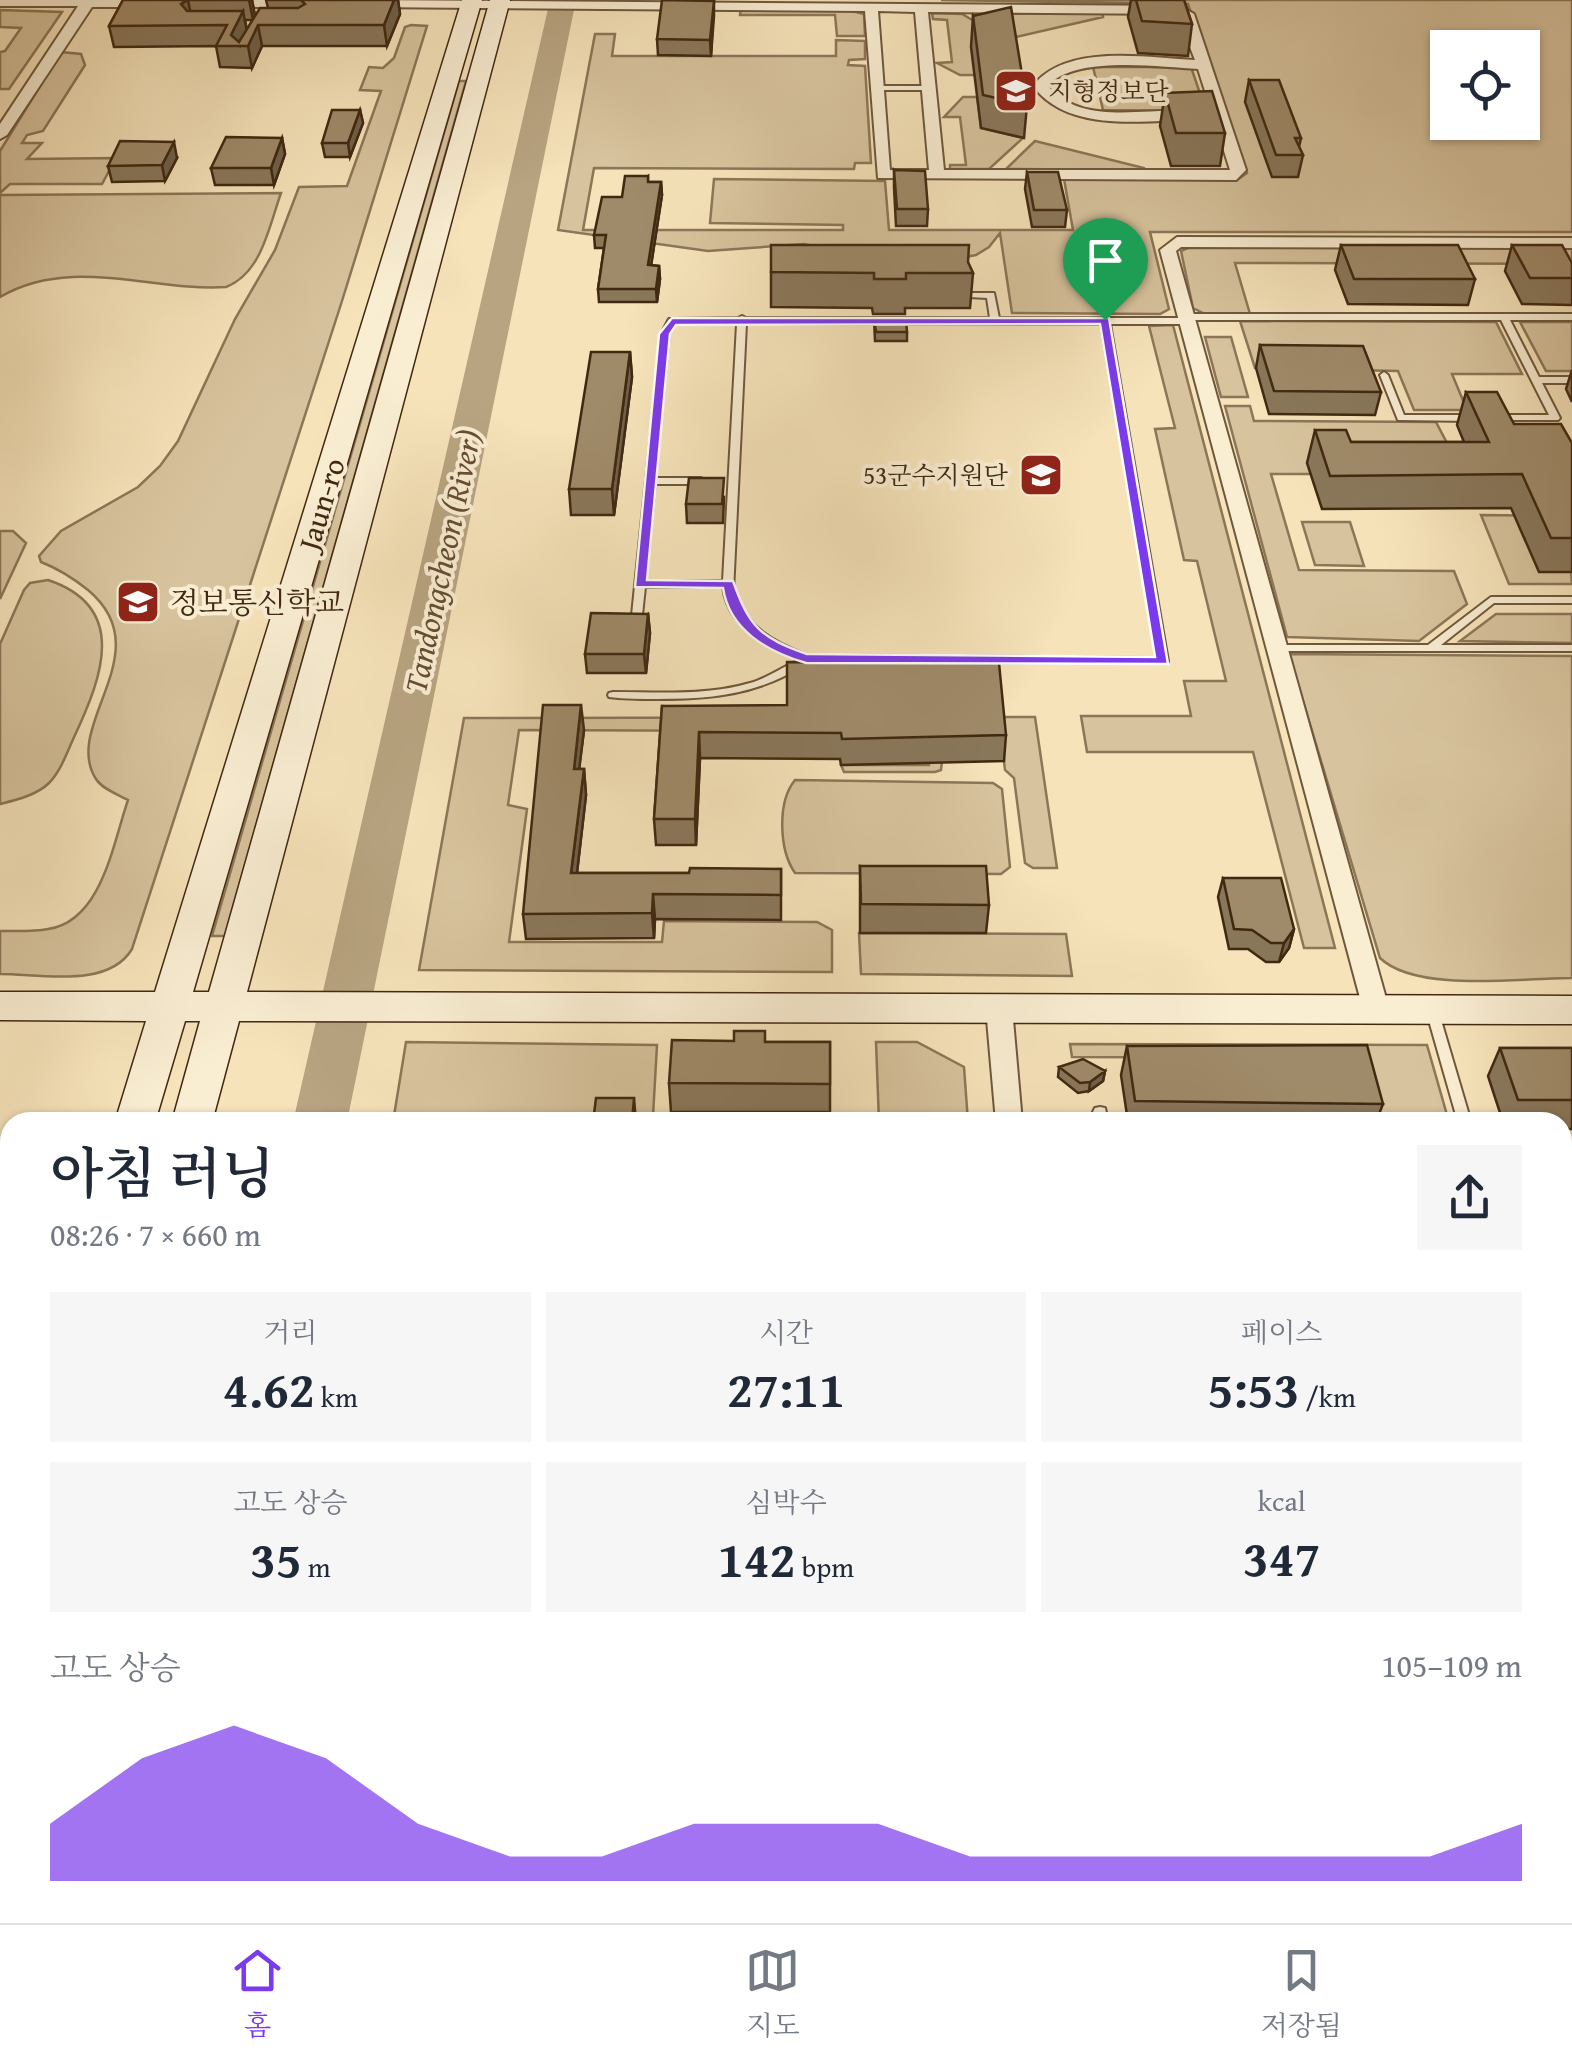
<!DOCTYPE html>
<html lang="ko">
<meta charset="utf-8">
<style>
body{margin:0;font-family:"Gentium Book Plus","Noto Serif KR",serif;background:#f6f6f7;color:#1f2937;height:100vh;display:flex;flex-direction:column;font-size:38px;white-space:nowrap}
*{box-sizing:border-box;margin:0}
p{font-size:32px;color:#747a83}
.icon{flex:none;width:55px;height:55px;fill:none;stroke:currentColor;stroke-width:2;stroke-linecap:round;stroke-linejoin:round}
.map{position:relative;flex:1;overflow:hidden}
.sheet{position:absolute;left:0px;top:1112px;width:1572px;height:812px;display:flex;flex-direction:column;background:#fff;border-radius:30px 30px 0 0;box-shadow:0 2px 8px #0004}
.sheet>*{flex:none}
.fabs{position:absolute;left:1430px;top:30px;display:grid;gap:20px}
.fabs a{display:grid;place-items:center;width:110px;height:110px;border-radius:0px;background:#fff;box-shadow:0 2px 8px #0004;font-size:50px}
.pin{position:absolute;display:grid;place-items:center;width:85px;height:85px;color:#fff;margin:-102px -42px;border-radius:50% 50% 50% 0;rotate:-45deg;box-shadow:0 0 10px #0007}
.pin .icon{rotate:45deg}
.round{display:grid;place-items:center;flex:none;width:105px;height:105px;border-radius:0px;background:#f6f6f7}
.overview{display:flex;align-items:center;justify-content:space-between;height:170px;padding:0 50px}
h1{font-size:55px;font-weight:600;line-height:75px}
.stats{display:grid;grid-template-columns:repeat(3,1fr);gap:15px;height:170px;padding:10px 50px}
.stats div{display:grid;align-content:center;border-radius:0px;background:#f6f6f7;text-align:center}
.stats b{font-size:50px;font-weight:600}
.stats small{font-size:28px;font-weight:400}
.stats p{font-size:28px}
.chart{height:280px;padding:20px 50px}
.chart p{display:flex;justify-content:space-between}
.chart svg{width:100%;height:180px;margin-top:10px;fill:#7c3aed;opacity:.7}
.dock{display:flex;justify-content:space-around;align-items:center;height:140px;border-top:2px solid #e0e1e3;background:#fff;font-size:28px;color:#747a83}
.dock a{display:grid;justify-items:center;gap:5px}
.dock .on{color:#7c3aed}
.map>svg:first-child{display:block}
</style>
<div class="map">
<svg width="1572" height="1923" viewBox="0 0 1572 1923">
<rect width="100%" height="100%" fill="#f6e3ba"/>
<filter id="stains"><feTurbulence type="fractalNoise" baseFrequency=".002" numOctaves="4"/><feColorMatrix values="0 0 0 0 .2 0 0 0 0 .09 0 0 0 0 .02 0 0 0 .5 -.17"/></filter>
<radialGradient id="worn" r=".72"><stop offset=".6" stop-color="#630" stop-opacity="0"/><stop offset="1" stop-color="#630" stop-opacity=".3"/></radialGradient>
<path fill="#d7c39d" stroke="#8c7657" stroke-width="2.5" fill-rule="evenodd" d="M941,0H1572V232H1150L1169,309L1160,314L1012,313L1000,233L989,247L976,255L907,268L804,244L708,251L558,230L595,34H615L612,56H836V40L865,41V59L849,60L848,65L865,66L871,163H855L854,169L594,168L583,230H843V225L710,223L714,179L885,181L889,230H1073L1064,179L1237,180L1247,173L1188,4ZM1448,48H1522V122H1448Z
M741,8H840L864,14L865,36H837L835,15H740Z
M0,10L62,12L9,89H0V52L5,51L21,28L0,27Z
M932,13L962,14L1005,39L974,75H960L937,63L952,62L947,20L933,19Z
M1102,13L1103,17L1012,38L973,14Z
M411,25L427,26L342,301L132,949C108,989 41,974 0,974V931C16,931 33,932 48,929C102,921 113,843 128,800C119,795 102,789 96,779C61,725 162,652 88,590C73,578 59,569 41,562L39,556L61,531L138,487L160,466L178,441L235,319L275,250L299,187L347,186L381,91L360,90L369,67L383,68L394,58L405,27Z
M61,52L81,54L85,65L43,131L27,135L22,143H42L27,159L116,158L102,184H10L0,193V151Z
M1093,67H1191L1206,111L1103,110L1100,97L1110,94L1114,88L1096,79Z
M459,81H466L225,936H212Z
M963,97H977L981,128L1023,138L989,169H950V165H966L960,117H944Z
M1035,141L1144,168L1145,170L1006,169Z
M281,193C269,226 262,273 226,287C154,292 71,255 0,297V195Z
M1192,246L1572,247V264L1235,263L1250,314H1205L1193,308L1181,251Z
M1240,321L1496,322L1522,374H1452L1467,410H1414L1398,371L1255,368Z
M1520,322H1572V371H1546Z
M1173,325L1335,948H1304L1253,752H1087L1081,716H1191L1184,681H1226L1197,561L1184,560L1155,429L1175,428L1149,326Z
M1205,337H1231L1248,397H1221Z
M1225,406H1250L1254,421L1436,422L1460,468L1448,474H1271L1299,570L1454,571L1467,604L1419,641L1287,637Z
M1481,515L1567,516L1572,584H1509Z
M1302,522H1350L1364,566L1315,565Z
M0,531H13L26,543L0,599Z
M48,580C129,607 102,677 75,735C68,750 61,771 49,783C37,795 16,800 0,804V644L24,590L30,583Z
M1496,614H1572V643L1460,641Z
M1289,654L1572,656V978C1522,978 1416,993 1380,958Z
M1035,717L1057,868H1033L1025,863L1014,778L1005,770L1002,745L942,761L941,770L935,772H844L841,765H929L927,741L792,731L519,730L508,805L527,809L509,942H662L664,921L817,922L832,930V972L419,970L464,718Z
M795,780L993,783L1002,789L1010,867L1001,874L795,873C779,850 777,802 795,780Z
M859,933L1066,934L1072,976L861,974Z
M406,1042L657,1045L653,1116H494L492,1122H393Z
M876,1042H917L964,1067L968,1122H879Z
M1070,1044L1427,1045L1449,1122H1381L1363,1058L1072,1057Z
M333,1915H495V1923H333Z"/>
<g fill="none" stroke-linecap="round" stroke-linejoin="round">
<path fill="#b8a481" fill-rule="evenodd" d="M550,0H576L347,1122H293Z
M237,1915H311L312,1923H238Z"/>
<defs>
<path id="lane" d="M874,86H928L932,88L928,90H877L873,88Z
M969,293H994L999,318H1184V315L1187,314H1572V320H1510L1539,377H1572V383H1542L1560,418L1558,420H1494V416L1497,415H1549L1501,320H1191V323L1188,324H1110L1168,661L1167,663L804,661V665C757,695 712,699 657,699C641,699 625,699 609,697L608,695L609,693L613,692C658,692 706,696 750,683C769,678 784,665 801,660C767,648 728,627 723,587H645L642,615L637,618L632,615L661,334L669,319L738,318L742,316L746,318H990L987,298L969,297ZM675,324H737L723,581H645L655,484H701L706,481L701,478H655L669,334ZM746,324H1101L1157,658L807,655C772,642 748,628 733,592Z
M1384,372L1388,375L1404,415H1472L1477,418L1472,421L1398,420L1380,375Z
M1491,597H1572V603H1494L1441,645H1572V651H1277L1272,648L1277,645H1428Z
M1432,1005L1437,1007L1438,1010L1471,1122H1458L1426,1010L1427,1007Z
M1100,1107L1105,1108L1108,1122H1096L1093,1112L1095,1108Z"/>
<path id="street" d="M0,0H159L162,3L155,7H92L7,135L0,139V124L78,6H0Z
M215,0H304L307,3L300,7H220L213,3Z
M361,0L1180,6L1194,14L1246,170L1236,180L878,178L865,11L365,7L358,3ZM878,11L915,12L929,170H890ZM928,12L1177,14L1195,60C1147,58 1066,43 1033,86C1068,133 1143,121 1195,119L1202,115L1200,112C1153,105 1083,129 1048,86C1074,55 1160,67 1198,69L1230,170H944Z
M1177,237L1572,238V248L1181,247L1176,251L1389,1009L1385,1016H1367L1363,1009L1160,250Z
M999,998L1008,1001L1012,1008L1022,1122H996L986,1008L990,1001Z
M1065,1915H1101V1923H1065Z"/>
<path id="secondary" d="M462,0H482L193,992H209L490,0H510L247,992L1572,996V1024L239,1021L212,1122H172L200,1021H185L155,1122H115L146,1021L0,1020V992H155Z
M10,1524V1609L0,1613V1528Z
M10,1850V1915H31L30,1923H0V1854Z"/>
</defs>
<use href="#lane" stroke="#6e583b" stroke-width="4"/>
<use href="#street" stroke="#6e583b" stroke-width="4"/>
<use href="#secondary" stroke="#412911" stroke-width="3"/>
<use href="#lane" fill="#f9edd2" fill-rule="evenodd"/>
<use href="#street" fill="#f9edd2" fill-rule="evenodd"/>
<use href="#secondary" fill="#f9edd2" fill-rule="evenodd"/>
</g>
<path fill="#89775a" stroke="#412911" stroke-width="2.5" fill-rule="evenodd" d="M123,0H252L255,16L268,8L266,0H398L400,14L387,46H262L252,68L220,67L216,46L114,47L109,26ZM245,20H253L247,30Z
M1131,0H1184L1192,24L1188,56L1138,53L1128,17Z
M714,1L711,56L658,55L657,39Z
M973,16L1027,105L1024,138L981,128L971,47Z
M1249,80L1301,138L1299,147L1303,155L1298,177H1272L1245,102Z
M1165,93L1225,133L1220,166H1171L1160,126Z
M360,110L363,123L350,157H325L322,143Z
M282,138L285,154L274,185H215L211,168Z
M177,158L165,181L112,182L108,166Z
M894,170L928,209L927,226H896L894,188Z
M1027,172L1067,210L1065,227H1032L1025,189Z
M648,176V182H661L662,195L651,265L659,266L660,279L657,302H599L598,289L604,248H595L594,235L622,197Z
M1341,245L1475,279L1468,305L1348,304L1335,270Z
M1512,245L1572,263V305L1522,304L1505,271Z
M968,263L973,273L970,308H905V314H873L872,308L771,307V272Z
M874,319L907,332V341H875Z
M1260,345L1381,392L1375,415L1269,414L1256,368Z
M630,352L632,377L614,515H571L569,489Z
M1572,370V402L1566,389Z
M1466,392L1514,424L1572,443V572H1539L1511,508L1322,509L1307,463L1315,430L1351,442H1464L1457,425Z
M724,497L723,523H687L686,504Z
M648,614L650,633L646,673H587L585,654Z
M662,706L1006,735L1004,761L841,765L840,759L700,758L696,845H656L654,819Z
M584,730L579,769H584L586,795L577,873H689L781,869V920L655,919L654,938L526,939L523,914Z
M860,866L989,905L986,933H860Z
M1223,878L1294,929L1289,948L1279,962H1266L1248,949H1229L1218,897Z
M766,1042H830V1112H671L669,1083Z
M1127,1046L1383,1104L1376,1122H1128L1121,1075Z
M1500,1048H1572V1129H1562V1122H1503L1488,1076Z
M1059,1067L1105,1071L1103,1081L1089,1091L1078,1093L1058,1077Z
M1562,1418H1572V1923H1357L1356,1915H1562L1570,1864L1562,1836Z"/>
<path fill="#6f614a" stroke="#412911" stroke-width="2.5" d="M188,0L192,20L181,4Z
M249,0H252L255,16L253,20Z
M394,0H398L400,14L387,46L384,25Z
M714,1V16L711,56L710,40Z
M243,11L247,32L240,46L231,35Z
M258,25L262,46L252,68L248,46Z
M360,110L363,123L350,157L348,143Z
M282,138L285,154L274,185L271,168Z
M174,142L177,158L165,181L162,165Z
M661,182L662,195L649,279L648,265Z
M659,266L660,279L657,302L656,289Z
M630,352L632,377L614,515L612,489Z
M648,614L650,633L646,673L644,654Z
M581,705L584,730L576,795L574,769Z
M699,732L700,758L696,845L695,819Z
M584,769L586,795L574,898L571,873Z
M653,894L655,919L654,938L652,913Z
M1294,929L1289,948L1279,962L1284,943Z
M1105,1071L1103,1081L1089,1091L1090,1082Z
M634,1098L636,1122H632Z"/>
<path fill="#9f8a69" stroke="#412911" stroke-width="2.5" d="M123,0H187L181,4L187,11H243L231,35L239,42L260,8H298L305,4L301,0H394L384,25H258L248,46H216L227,25L109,26Z
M662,0L714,1L710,40L657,39Z
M1136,0H1184L1192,24L1142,21Z
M1011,7L1027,105L983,95L973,16Z
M1249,80H1279L1301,138H1295L1303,155H1276Z
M1212,91L1225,133H1176L1165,93Z
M332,110H360L348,143H322Z
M226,137L282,138L271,168H211Z
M120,141L174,142L162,165L108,166Z
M894,170L925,171L928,209H897Z
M1027,172H1058L1067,210H1034Z
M625,176H648V182H661L648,265L659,266L656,289H598L606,235H594L602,197H622Z
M771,245H969L968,262L973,273H906V279H874V273L771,272Z
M1341,245H1458L1475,279H1354Z
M1512,245H1562L1572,263V278H1530Z
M874,319H906L907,332H876Z
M1260,345L1363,346L1381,392L1274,391Z
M591,352H630L612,489H569Z
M1466,392H1497L1514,424H1561L1572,443V538H1551L1522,474L1330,476L1315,430H1346L1351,442H1489Z
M689,478H724L722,504H686Z
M591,613L648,614L644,654H585Z
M787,662L999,663L1006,735L842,739L841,733L699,732L695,819H654L662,706L787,705Z
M543,705H581L574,769H584L571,873H689L690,868L781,869V895L653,894L652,913L523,914Z
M860,866H986L989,905L861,904Z
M1223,878H1281L1294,929L1284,943H1271L1252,930L1234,929Z
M734,1031H765V1042H830V1084L669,1083L672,1040L734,1041Z
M1367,1045L1383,1104L1135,1101L1127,1046Z
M1500,1048H1572V1100H1518Z
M1083,1059L1105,1071L1090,1082L1080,1083L1059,1067Z
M596,1098H634L632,1122H593Z
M1562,1418H1572V1758L1562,1726Z
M1562,1864H1572V1923H1380L1378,1915H1562Z"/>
<path fill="#7c3aed" stroke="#fff" stroke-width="2.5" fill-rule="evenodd" d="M672,318H1109L1168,664L806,663C768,652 729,630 723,588L635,587L659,334ZM1100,324L1155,657L807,654C760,638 749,626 733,581L647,580L670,334L676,325Z"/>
<defs>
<symbol id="university-square" viewBox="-11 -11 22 22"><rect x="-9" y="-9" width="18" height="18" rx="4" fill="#8f2418" stroke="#f9edd2"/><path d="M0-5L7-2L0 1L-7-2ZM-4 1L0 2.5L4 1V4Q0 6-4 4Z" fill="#fff"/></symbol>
</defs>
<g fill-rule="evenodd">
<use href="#university-square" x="991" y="66" width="50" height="50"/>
<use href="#university-square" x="1016" y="450" width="50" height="50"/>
<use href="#university-square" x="113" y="577" width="50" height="50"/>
</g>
<g text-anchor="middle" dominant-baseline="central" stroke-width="8" stroke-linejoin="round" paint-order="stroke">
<g font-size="25" fill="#412911" stroke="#f9edd2" text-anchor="start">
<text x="1048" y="91">지형정보단</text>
<text x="1008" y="475" text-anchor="end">53군수지원단</text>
</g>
<g font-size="30" fill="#412911" stroke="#f9edd2">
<text transform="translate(321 504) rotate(-73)">Jaun-ro</text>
</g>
<g font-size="30" fill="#412911" stroke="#f9edd2" text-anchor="start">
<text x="170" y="602">정보통신학교</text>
</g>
<g font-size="32" font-style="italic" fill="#654e33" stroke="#f9edd2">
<text transform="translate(442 561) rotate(-78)">Tandongcheon (River)</text>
</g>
</g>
<rect width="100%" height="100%" filter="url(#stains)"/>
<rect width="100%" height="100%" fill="url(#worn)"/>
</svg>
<div class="fabs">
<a><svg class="icon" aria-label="locate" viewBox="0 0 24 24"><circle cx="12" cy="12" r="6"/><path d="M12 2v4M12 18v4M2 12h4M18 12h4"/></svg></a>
</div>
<div class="pin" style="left:1105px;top:320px;background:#1e9e55"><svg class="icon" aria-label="arrive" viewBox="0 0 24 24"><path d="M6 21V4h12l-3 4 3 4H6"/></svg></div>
<section class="sheet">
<div class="overview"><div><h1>아침 러닝</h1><p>08:26 · 7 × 660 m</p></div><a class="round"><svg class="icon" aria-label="share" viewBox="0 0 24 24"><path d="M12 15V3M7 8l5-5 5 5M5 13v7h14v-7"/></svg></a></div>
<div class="stats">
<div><p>거리</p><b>4.62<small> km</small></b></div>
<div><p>시간</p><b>27:11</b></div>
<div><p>페이스</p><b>5:53<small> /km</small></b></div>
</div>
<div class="stats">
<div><p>고도 상승</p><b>35<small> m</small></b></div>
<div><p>심박수</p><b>142<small> bpm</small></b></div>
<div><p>kcal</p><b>347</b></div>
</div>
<div class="chart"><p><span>고도 상승</span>105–109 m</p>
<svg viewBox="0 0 160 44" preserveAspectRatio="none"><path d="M0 44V30L10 14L20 6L30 14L40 30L50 38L60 38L70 30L80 30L90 30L100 38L110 38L120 38L130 38L140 38L150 38L160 30V44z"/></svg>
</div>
</section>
</div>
<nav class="dock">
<a class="on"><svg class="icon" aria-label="home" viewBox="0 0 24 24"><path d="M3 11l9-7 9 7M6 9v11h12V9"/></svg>홈</a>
<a><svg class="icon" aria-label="map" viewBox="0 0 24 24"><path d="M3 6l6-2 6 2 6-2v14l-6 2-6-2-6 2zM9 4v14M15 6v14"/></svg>지도</a>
<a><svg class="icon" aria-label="saved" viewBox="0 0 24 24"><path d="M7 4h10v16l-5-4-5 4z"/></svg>저장됨</a>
</nav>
